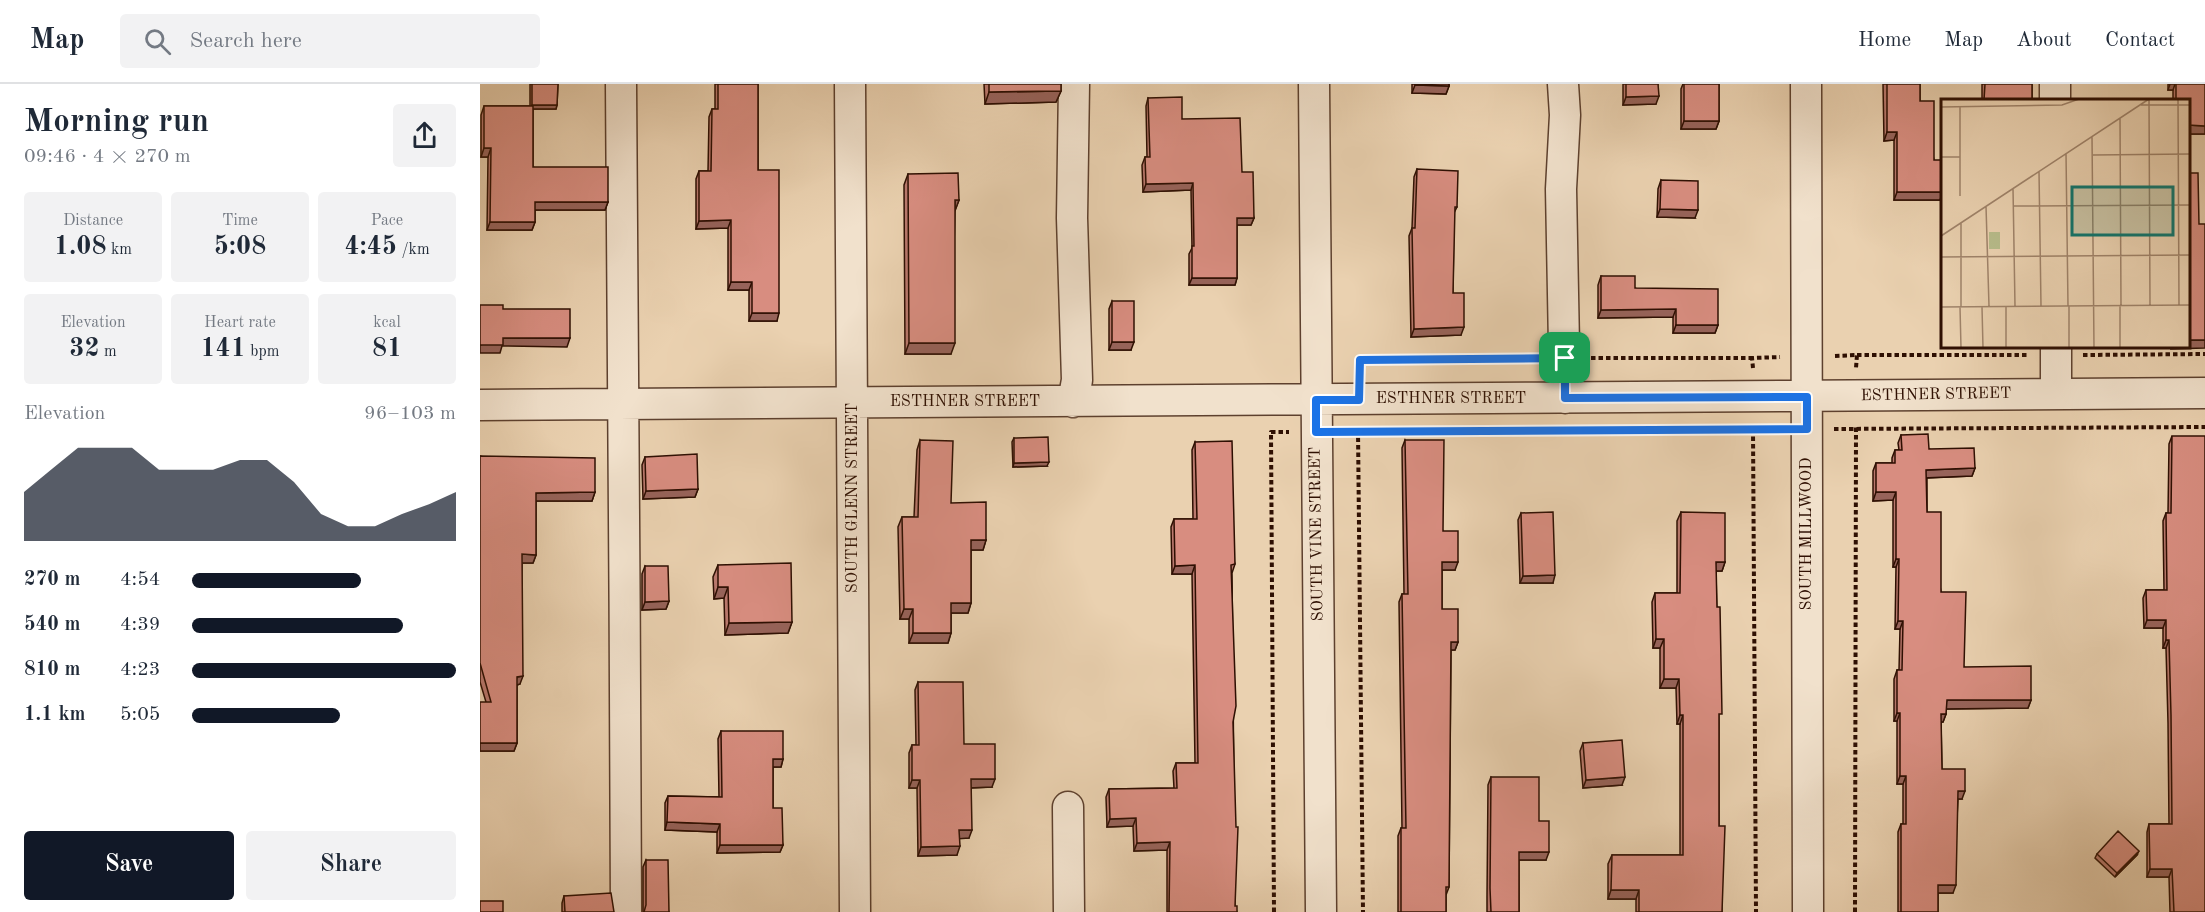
<!DOCTYPE html>
<meta charset="utf-8">
<style>
body{margin:0;font-family:"Old Standard TT",serif;background:#f2f2f3;color:#1f2937;height:100vh;display:flex;flex-direction:column;font-size:22px;white-space:nowrap}
*{box-sizing:border-box;margin:0}
p{font-size:20px;color:#747a83}
.icon{flex:none;width:33px;height:33px;fill:none;stroke:currentColor;stroke-width:2;stroke-linecap:round;stroke-linejoin:round}
.map{position:relative;flex:1;overflow:hidden}
.side{display:flex;flex-direction:column;background:#fff;width:480px}
.side>*{flex:none}
.pin{position:absolute;display:grid;place-items:center;width:51px;height:51px;color:#fff;margin:-26px;border-radius:12px;box-shadow:0 3px 9px #0006}
.round{display:grid;place-items:center;flex:none;width:63px;height:63px;border-radius:6px;background:#f2f2f3}
.head{display:flex;align-items:center;justify-content:space-between;height:102px;padding:0 24px}
h1{font-size:33px;font-weight:600;line-height:45px}
.figures{display:grid;grid-template-columns:repeat(3,1fr);gap:9px;height:102px;padding:6px 24px}
.figures div{display:grid;align-content:center;border-radius:6px;background:#f2f2f3;text-align:center}
.figures b{font-size:26px;font-weight:600}
.figures small{font-size:16px;font-weight:400}
.figures p{font-size:16px}
.chart{height:168px;padding:12px 24px}
.chart p{display:flex;justify-content:space-between}
.chart svg{width:100%;height:108px;margin-top:6px;fill:#111827;opacity:.7}
.action{display:flex;gap:12px;margin-top:auto;padding:12px 24px}
.action a{flex:1;height:69px;border-radius:6px;background:#111827;color:#fff;font-size:24px;font-weight:600;line-height:69px;text-align:center}
.action a+a{background:#f2f2f3;color:#1f2937}
ul{padding:0 24px;list-style:none;font-size:20px}
li{display:grid;grid-template-columns:96px 72px 1fr;align-items:center;height:45px}
li i{height:15px;border-radius:8px;background:#111827}
header{display:flex;align-items:center;gap:36px;box-sizing:border-box;height:84px;padding:0 30px;background:#fff;border-bottom:2px solid #e0e1e3}
header strong{font-size:28px}
nav{display:flex;gap:33px;margin-inline-start:auto;font-size:21px}
.search{width:420px;height:54px;background:#f2f2f3;display:flex;align-items:center;gap:15px;box-sizing:border-box;padding:0 21px;border-radius:6px;color:#747a83;font-size:22px}
main{display:flex;flex:1;min-height:0}
.map>svg:first-child{display:block}
</style>
<header>
<strong>Map</strong>
<div class="search"><svg class="icon" aria-label="search" viewBox="0 0 24 24"><circle cx="10" cy="10" r="6"/><path d="M15 15l6 6"/></svg>Search here</div>
<nav><a>Home</a><a>Map</a><a>About</a><a>Contact</a></nav>
</header>
<main>
<section class="side">
<div class="head"><div><h1>Morning run</h1><p>09:46 · 4 × 270 m</p></div><a class="round"><svg class="icon" aria-label="share" viewBox="0 0 24 24"><path d="M12 15V3M7 8l5-5 5 5M5 13v7h14v-7"/></svg></a></div>
<div class="figures">
<div><p>Distance</p><b>1.08<small> km</small></b></div>
<div><p>Time</p><b>5:08</b></div>
<div><p>Pace</p><b>4:45<small> /km</small></b></div>
</div>
<div class="figures">
<div><p>Elevation</p><b>32<small> m</small></b></div>
<div><p>Heart rate</p><b>141<small> bpm</small></b></div>
<div><p>kcal</p><b>81</b></div>
</div>
<div class="chart"><p><span>Elevation</span>96–103 m</p>
<svg viewBox="0 0 160 44" preserveAspectRatio="none"><path d="M0 44V24L10 15L20 6L30 6L40 6L50 15L60 15L70 15L80 11L90 11L100 20L110 33L120 38L130 38L140 33L150 29L160 24V44z"/></svg>
</div>
<ul>
<li><b>270 m</b>4:54<i style="width:64%"></i></li>
<li><b>540 m</b>4:39<i style="width:80%"></i></li>
<li><b>810 m</b>4:23<i style="width:100%"></i></li>
<li><b>1.1 km</b>5:05<i style="width:56%"></i></li>
</ul>
<div class="action"><a>Save</a><a>Share</a></div>
</section>
<div class="map">
<svg width="1725" height="828" viewBox="0 0 1725 828">
<rect width="100%" height="100%" fill="#ead1b0"/>
<filter id="stains"><feTurbulence type="fractalNoise" baseFrequency=".00333" numOctaves="4"/><feColorMatrix values="0 0 0 0 .2 0 0 0 0 .09 0 0 0 0 .02 0 0 0 .5 -.17"/></filter>
<radialGradient id="worn" r=".72"><stop offset=".6" stop-color="#630" stop-opacity="0"/><stop offset="1" stop-color="#630" stop-opacity=".3"/></radialGradient>
<g fill="none" stroke-linecap="round" stroke-linejoin="round">
<defs>
<path id="minor" d="M141,0C145,276 144,552 146,828
M370,0L375,828
M834,0L841,828
M1083,0L1085,31L1081,105L1085,314
M1326,0L1328,828
M1575,0V16
M1576,262V310
M593,318L597,296L592,134L594,0
M0,321L1725,309
M588,723L589,828"/>
</defs>
<use href="#minor" stroke="#5d402e" stroke-width="33"/>
<path stroke="#2e0f02" stroke-width="4" stroke-dasharray="4.5 3" stroke-linecap="butt" d="M1377,271H1547
M1603,271L1725,270
M1355,272L1377,271L1376,284
M1111,274H1272
M1273,284L1272,274L1300,273
M879,287L880,276L1056,275
M1273,345L1276,828
M1354,345L1725,343
M878,346L883,828
M865,348L1298,346
M794,828L791,348H809
M1375,828L1376,343"/>
<use href="#minor" stroke="#f1e1cc" stroke-width="30"/>
</g>
<path fill="#ba796e" stroke="#2e0f02" stroke-width="1.5" d="M50,0H78L77,21L76,25H53V83L128,118L125,126H55V138L52,146H7L8,73H1V31L4,22H50Z
M235,0H278V86L297,237H269V206H248V144L216,145V95L219,87H228L229,33L232,25H235Z
M504,0H581V7L576,18L505,20Z
M932,0H969V2L966,10L932,9Z
M1143,0H1178L1176,20L1143,21Z
M1203,0H1239V37L1236,45H1201V5Z
M1403,0H1440V17L1454,76L1460,116H1414V56L1404,57Z
M1502,0H1552V16H1502Z
M1688,0H1725V50H1708V16H1693V6H1688Z
M668,14L702,35L762,88L774,134L771,141H757V194L755,201H709V170L712,164L711,106L663,108L662,81L665,73H667L666,22Z
M937,85L977,123L974,129L973,209L981,251L931,253L929,152L932,144L934,93Z
M428,90L479,116L475,126L471,270H425L424,101Z
M1181,96L1215,134L1177,133L1178,105Z
M1121,192L1155,204L1238,241L1235,249H1193V233L1118,234V201Z
M632,217L651,266H629V225Z
M1421,351L1449,365L1495,384L1492,392L1447,394V428L1461,508L1484,583L1551,616L1548,624L1466,625V630L1463,638H1461L1462,685L1482,715H1478L1473,809H1458V828H1418V748L1421,740H1423V700H1417V637H1414V595L1417,586H1419L1420,545H1415L1416,483H1413V416L1393,417V387L1396,379H1412V374L1415,366H1419L1418,359Z
M1692,352L1725,828H1690L1689,793H1667V748L1669,740H1689L1688,639L1686,564H1683V544H1664L1663,514L1666,506H1684L1683,437L1686,429H1688L1689,360Z
M534,354L567,382L533,383L532,358Z
M440,356L471,419L506,456L503,466H491V519L488,529H471V549L468,559H429V535H420L418,443L422,433H434L437,366Z
M925,356L963,447L975,486H962V525L978,558L975,566H971L969,803L966,811V828H918V752L921,744H922L919,518L922,510H924L922,364Z
M715,358L755,480L752,489L755,822L757,828H687V766L654,767L653,742L627,743L626,713L629,705L694,704L693,687L696,679H715L712,490H692L691,443L694,435H713L712,366Z
M0,372L115,408L112,417H56V471L53,479H42L40,600L37,601V659L34,667H0L6,618L0,598Z
M165,373L218,405L215,413L163,415L162,381Z
M1201,428L1245,478L1242,487H1236L1239,639V742L1242,828H1156V815H1128V780L1132,771H1200V640H1197L1196,604H1180V564H1173L1172,518L1175,509H1197V437Z
M1041,429L1073,499H1040L1038,436Z
M238,481L312,538L308,549L245,551L244,514L234,515L233,493Z
M165,482L189,517L186,525L162,526V490Z
M438,598L484,660L512,703L491,704L489,754H479L477,771L438,772L437,704H429V669L432,661H436L435,606Z
M241,647L303,675L301,683H293V724L303,761L300,768L237,769V748L185,746V719L188,712L239,713L238,655Z
M1103,659L1142,701L1103,704L1100,667Z
M1011,693L1059,737L1066,776H1039V828H1007V812L1008,701Z
M1617,770L1657,771L1635,793L1615,774Z
M166,776L189,828H163V783Z
M84,812L134,828H82V819Z"/>
<path fill="#97635a" stroke="#2e0f02" stroke-width="1.5" d="M1690,0H1695L1693,6H1688Z
M935,1L969,2L966,10L932,9Z
M581,7L576,18L505,20L509,8Z
M1179,12L1176,20L1143,21L1146,13Z
M52,21H77L76,25H50Z
M1204,37H1239L1236,45H1201Z
M1708,41L1725,42V50H1708Z
M1407,48H1417L1414,56L1404,57Z
M4,64H11L8,73H1Z
M713,99L711,106L663,108L666,100Z
M1417,108H1462V110L1460,116H1414Z
M475,116H479L475,127Z
M55,118H128L125,126H52Z
M1180,125L1218,126L1215,134L1177,133Z
M757,134H774L771,141H755Z
M251,136L248,144L216,145L219,137Z
M10,138H55L52,146H7Z
M712,194H757L755,201H709Z
M251,198H272L269,206H248Z
M1196,225L1193,233L1118,234L1121,226Z
M272,229H299L297,237H269Z
M1196,241H1238L1235,249H1193Z
M984,243L981,251L931,253L934,245Z
M23,254H90L87,263L22,262L20,269H0V261Z
M1708,256H1725V264L1691,265L1692,262H1708Z
M632,258H654L651,266H629Z
M429,259H475L471,270H425Z
M569,378L567,382L533,383L534,379Z
M1495,384L1492,392L1443,394L1446,386Z
M218,405L215,413L163,415L166,407Z
M115,408L112,417H53L56,409Z
M1396,408H1416L1413,416L1393,417Z
M491,456H506L503,466H488Z
M42,470L56,471L53,479H39Z
M1416,475H1419L1416,483H1413Z
M962,478H978L975,486H959Z
M1236,478H1245L1242,487H1233Z
M715,481L712,490H692L695,482Z
M1075,491L1073,499H1040L1043,492Z
M238,503H248L244,514L234,515Z
M189,517L186,525L162,526L165,518Z
M471,519H491L488,529H468Z
M424,525H433L429,535H420Z
M1667,536H1686L1683,544H1664Z
M1418,537H1423L1420,545H1415Z
M312,538L308,549L245,551L249,539Z
M433,549H471L468,559H429Z
M1176,555H1184L1180,564H1173Z
M1686,556H1689L1686,564H1683Z
M971,558H978L975,566H968Z
M43,592L40,600L34,602L37,593Z
M1184,595H1199L1196,604H1180Z
M1467,616H1551L1548,624L1464,625Z
M1417,629H1420L1417,637H1414Z
M1461,630H1466L1463,638H1458Z
M1200,631H1203L1200,640H1197Z
M0,659H37L34,667H0Z
M293,675H303L301,683H290Z
M1420,692H1426L1423,700H1417Z
M1145,693L1142,701L1103,704L1106,696Z
M491,695H515L512,703L488,704Z
M432,696H440L437,704H429Z
M1478,707H1485L1482,715H1475Z
M656,734L653,742L627,743L630,735Z
M187,738L240,740L237,748L185,746Z
M479,746H492L489,754L476,755Z
M690,758L687,766L654,767L657,759Z
M240,761H303L300,768L237,769Z
M480,762L477,771L438,772L441,763Z
M1659,767L1657,771L1635,793L1637,789Z
M1039,768H1069L1066,776H1036Z
M1670,785H1692L1689,793H1667Z
M1458,801H1476L1473,809H1455Z
M1131,806H1159L1156,815H1128Z"/>
<path fill="#d88d80" stroke="#2e0f02" stroke-width="1.5" d="M52,0H78L77,21H52Z
M238,0H278V86H299V229H272V198H251V136L219,137V87H231L232,25H238Z
M509,0H581V7L509,8Z
M935,0H969V2L935,1Z
M1146,0H1178L1179,12L1146,13Z
M1204,0H1239V37H1204Z
M1407,0H1440V17H1454V76H1462V108H1417V48H1407Z
M1505,0H1552V16H1504Z
M1696,0H1725V42L1708,41V16H1696Z
M702,13V35L760,34L762,88H773L774,134H757V194H712V162H714L713,99L666,100L665,73H670L668,14Z
M4,22H53V83H128V118H55V138H10L11,64H4Z
M937,85L978,87L977,123H975L973,209H984V243L934,245L932,144H935Z
M478,89L479,116H475V259H429L428,90Z
M1708,89H1718L1719,140H1725V256H1708Z
M1181,96L1218,97V126L1180,125Z
M1121,192H1155V204L1238,205V241H1196V225L1121,226Z
M632,217H654V258H632Z
M0,221H23V225H90V254H23V261H0Z
M1448,350L1449,365L1494,364L1495,384L1446,386L1447,428H1461V508H1486L1484,583L1551,582V616H1467L1466,630H1461L1462,685H1485V707H1478L1476,801H1458V828H1421V740H1426V692H1420V629H1417V586H1422L1423,537H1418L1419,475H1416V408H1396V379H1415V366H1422L1421,351Z
M1692,352H1725V828H1694L1692,785H1670L1669,740H1692L1691,631L1689,556H1686V536H1667L1666,506H1687L1686,429H1691Z
M568,353L569,378L534,379V354Z
M440,356L473,357L471,419L506,418V456H491V519H471V549H433V525H424L422,433H438Z
M925,356H964L963,447H978V478H962V525H978V558H971L969,803H966V828H921V744H926L922,510H928Z
M752,357L755,480L751,481L756,622L753,638L756,743H758L755,822H757V828H689L690,758L657,759L656,734L630,735L629,705L697,704L696,679H718L715,481L695,482L694,435H717L715,358Z
M217,370L218,405L166,407L165,373Z
M0,372L115,374V408L56,409V471L42,470L43,592L37,593V659H0V618H11L0,579Z
M1073,428L1075,491L1043,492L1041,429Z
M1201,428L1245,429V478H1236L1237,523H1240L1242,630H1239V742H1245L1242,828H1159V806H1131L1132,771H1203V631H1200L1199,595H1184V555H1176L1175,509H1200Z
M311,479L312,538L249,539L248,503H238V481Z
M165,482H188L189,517L165,518Z
M438,598H483L484,660H515V695H491L492,746H479L480,762L441,763L440,696H432V661H439Z
M241,647H303V675H293V724H302L303,761H240V740L187,738L188,712L242,713Z
M1142,656L1145,693L1106,696L1103,659Z
M1011,693H1059V737H1069V768H1039V828H1011L1010,804Z
M1638,747L1659,767L1637,789L1617,770Z
M166,776H188L189,828H164L166,821Z
M131,809L134,828H85L84,812Z
M0,817H23V828H0Z"/>
<g fill="none" stroke-linecap="round" stroke-linejoin="round">
<defs>
<path id="route" d="M1085,274V314L1327,313V345L836,348V316H879L880,276Z"/>
</defs>
<use href="#route" stroke="#fff" stroke-width="12"/>
<use href="#route" stroke="#1a73e8" stroke-width="8"/>
</g>
<g text-anchor="middle" dominant-baseline="central" stroke-width="6" stroke-linejoin="round" paint-order="stroke">
<g font-size="16" fill="#2e0f02" stroke="#f1e1cc">
<text transform="translate(1456 311) rotate(-1)">ESTHNER STREET</text>
<text x="971" y="315">ESTHNER STREET</text>
<text x="485" y="318">ESTHNER STREET</text>
<text transform="translate(373 414) rotate(-90)">SOUTH GLENN STREET</text>
<text transform="translate(837 450) rotate(-91)">SOUTH VINE STREET</text>
<text transform="translate(1327 450) rotate(-90)">SOUTH MILLWOOD</text>
</g>
</g>
<g transform="translate(1461 15)">
<rect width="249" height="249" fill="#ead1b0"/>
<path d="M48,133H59V150H48Z" fill="#b7bc8b"/>
<path fill="none" stroke="#9f836a" stroke-width="1.5" d="M208,0L209,206M237,0L238,206M200,6H249M0,8L121,6L138,0M19,8V97M179,19L180,206M151,37L153,249M125,54L127,207M152,56L249,55M0,58H19M98,72L100,207M72,89L74,207M45,107L48,207M73,107L249,106M20,124V208M0,137L208,0M0,158L249,156M179,206V249M65,207V249M128,207V249M0,208L249,206M19,208L20,249M41,208L42,249"/>
<path fill="#0f766e" fill-opacity="0.15" stroke="#0f766e" stroke-width="3" d="M131,88H232V136H131Z"/>
<rect width="249" height="249" fill="none" stroke="#2e0f02" stroke-width="3"/>
</g>
<rect width="100%" height="100%" filter="url(#stains)"/>
<rect width="100%" height="100%" fill="url(#worn)"/>
</svg>
<div class="pin" style="left:1085px;top:274px;background:#1e9e55"><svg class="icon" aria-label="arrive" viewBox="0 0 24 24"><path d="M6 21V4h12l-3 4 3 4H6"/></svg></div>
</div>
</main>
